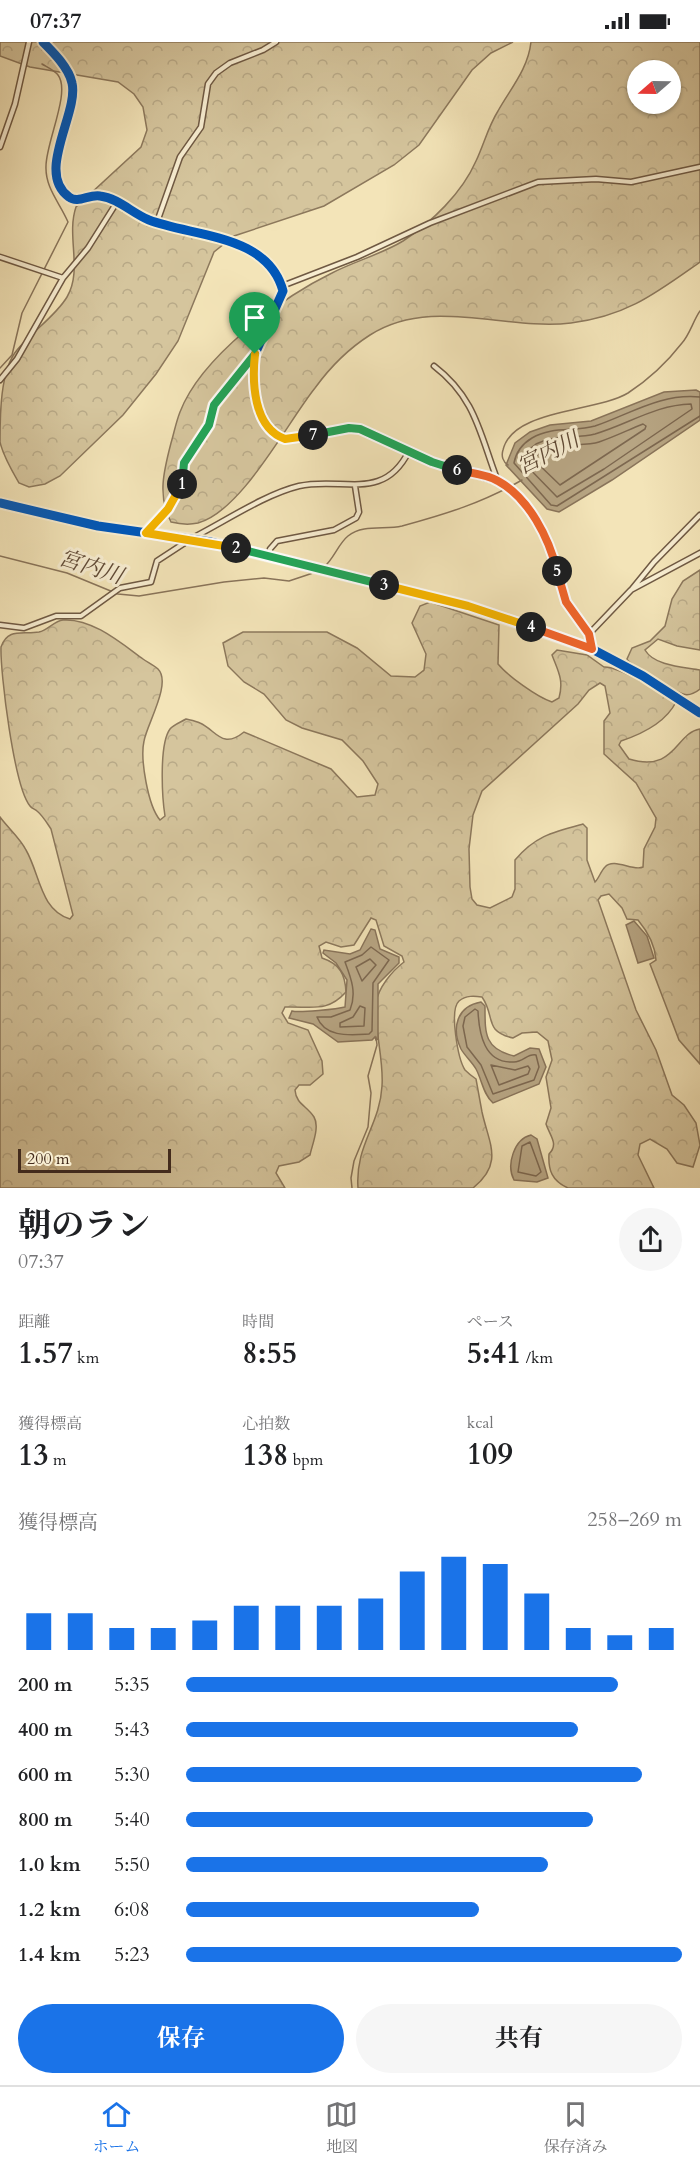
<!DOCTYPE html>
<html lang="ja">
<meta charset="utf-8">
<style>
body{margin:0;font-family:Cardo,"Noto Serif JP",serif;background:#f6f6f6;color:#202124;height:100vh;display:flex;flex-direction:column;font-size:22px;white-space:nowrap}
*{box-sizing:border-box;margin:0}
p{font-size:20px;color:#757577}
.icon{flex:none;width:33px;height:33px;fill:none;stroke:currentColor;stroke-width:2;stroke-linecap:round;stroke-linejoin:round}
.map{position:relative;height:1146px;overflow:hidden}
.panel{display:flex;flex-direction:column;background:#fff;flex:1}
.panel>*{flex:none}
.needle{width:39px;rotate:250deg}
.tools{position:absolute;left:627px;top:18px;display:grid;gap:12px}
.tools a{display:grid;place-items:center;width:54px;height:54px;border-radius:50%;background:#fff;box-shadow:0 2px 4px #0004;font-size:30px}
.scale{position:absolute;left:18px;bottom:15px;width:153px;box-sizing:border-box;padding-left:6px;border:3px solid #432b1c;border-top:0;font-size:16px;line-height:21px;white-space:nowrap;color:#432b1c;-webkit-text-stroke:4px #f7edd1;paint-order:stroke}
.pin{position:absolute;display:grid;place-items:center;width:51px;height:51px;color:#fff;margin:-62px -26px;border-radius:50% 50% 50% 0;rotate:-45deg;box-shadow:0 0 6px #0007}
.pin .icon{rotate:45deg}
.km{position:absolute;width:30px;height:30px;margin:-15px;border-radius:50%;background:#222;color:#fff;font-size:16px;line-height:30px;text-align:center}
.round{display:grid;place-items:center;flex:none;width:63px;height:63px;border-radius:32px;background:#f6f6f6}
.head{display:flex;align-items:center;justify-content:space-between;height:102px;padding:0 18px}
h1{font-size:33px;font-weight:700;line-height:45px}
.stats{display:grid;grid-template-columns:repeat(3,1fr);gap:9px;height:102px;padding:6px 18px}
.stats div{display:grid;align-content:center}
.stats b{font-size:30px;font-weight:700}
.stats small{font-size:16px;font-weight:400}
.stats p{font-size:16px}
.chart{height:168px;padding:12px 18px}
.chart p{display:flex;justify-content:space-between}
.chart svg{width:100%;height:108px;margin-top:6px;stroke:#1a73e8;stroke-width:6}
.button{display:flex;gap:12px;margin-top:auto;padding:12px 18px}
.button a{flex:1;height:69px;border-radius:36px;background:#1a73e8;color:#fff;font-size:24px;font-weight:700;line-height:69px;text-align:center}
.button a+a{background:#f6f6f6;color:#202124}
ul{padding:0 18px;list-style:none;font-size:20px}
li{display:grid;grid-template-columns:96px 72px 1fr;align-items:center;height:45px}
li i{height:15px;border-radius:8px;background:#1a73e8}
.status{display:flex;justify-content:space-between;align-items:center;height:42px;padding:0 30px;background:#fff;direction:ltr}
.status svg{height:16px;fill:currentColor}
.tabs{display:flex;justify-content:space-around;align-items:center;height:84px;border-top:2px solid #e0e0e0;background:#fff;font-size:16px;color:#757577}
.tabs a{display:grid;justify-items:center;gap:3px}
.tabs .on{color:#1a73e8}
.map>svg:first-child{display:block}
</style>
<div class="status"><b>07:37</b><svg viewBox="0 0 49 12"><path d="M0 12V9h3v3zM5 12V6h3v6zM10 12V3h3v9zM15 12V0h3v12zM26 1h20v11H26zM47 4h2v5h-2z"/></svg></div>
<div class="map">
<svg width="700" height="1146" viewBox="0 0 700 1146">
<defs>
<pattern id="forest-crowns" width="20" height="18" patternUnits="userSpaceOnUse" patternTransform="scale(1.5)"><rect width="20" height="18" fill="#d5c59d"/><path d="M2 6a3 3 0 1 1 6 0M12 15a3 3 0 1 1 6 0" fill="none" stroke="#b8a987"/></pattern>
</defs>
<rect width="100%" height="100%" fill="#f3e4b8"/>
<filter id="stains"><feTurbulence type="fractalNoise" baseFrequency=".00333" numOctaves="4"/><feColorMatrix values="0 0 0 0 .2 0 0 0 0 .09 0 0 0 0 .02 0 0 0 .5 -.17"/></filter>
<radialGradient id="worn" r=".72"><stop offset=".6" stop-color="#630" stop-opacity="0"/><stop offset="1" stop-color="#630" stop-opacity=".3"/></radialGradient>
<path fill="url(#forest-crowns)" stroke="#8c785c" stroke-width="1.5" fill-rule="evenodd" d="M0,0H513L491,11L472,28L419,103L394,123L324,164L234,194L214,210L178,299L156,332L123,373L60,434L45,442L29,445L19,441C12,429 3,414 0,400C0,374 0,328 17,308C32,289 55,275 67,255C83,228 66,194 76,165L141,105L147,88L143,65L134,52L118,40L30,25L0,14Z
M531,0H700V220C656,251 627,274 571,281C505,289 431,254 370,293C348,307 331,324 315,346C287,381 242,469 198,481C189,483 179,482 171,480C157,454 164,428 171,401C174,391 176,380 180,370C201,315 281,256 332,231C355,219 382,212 403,199C432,180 462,151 476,119C484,102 488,85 498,69C511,46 528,27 531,0ZM638,28H670V62H638Z
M700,528V608L677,604L658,597L645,608C654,624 684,625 700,628V647C695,651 689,654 683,652C674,649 630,623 627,617L632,606L650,599L665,584L672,557L683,539Z
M430,560L499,583L498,622C508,634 537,655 552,660L559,656C564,638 558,629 552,613L557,608L587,613L604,625C618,624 663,651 676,660C666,680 642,692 621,699L619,703L629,717C676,731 675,691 700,687V1022L679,998L650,922L656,918C655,902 648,890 638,878L627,877L622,866L609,852L601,854L598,858L636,968L656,1008L672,1053L684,1063L696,1081L700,1103L693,1125L677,1121L667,1107L650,1097L640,1102L638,1113L654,1146H568C552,1139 548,1128 549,1112C559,1102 550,1094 546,1082L551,1066L546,1035L552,1018L548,999L537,990L522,991L513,996C483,989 496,975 482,955C475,954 466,953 459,959C449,968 458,1017 465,1028C468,1031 473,1035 476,1037C478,1048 480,1059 482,1070C489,1102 504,1121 473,1146H358C355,1103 380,1083 382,1044C384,1018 374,986 376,961C378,946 392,929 404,920L402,914L384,904L376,878L371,876L354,903L341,905L326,900L319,904L322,916C340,922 345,932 346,950C327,971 312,964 285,965L282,971L288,981L308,988L322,1019L323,1032L310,1043H299L295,1048C296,1062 307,1064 314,1075C320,1085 312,1103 310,1113L299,1120L279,1124L276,1131L285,1146H0V775C8,786 20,796 26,808C40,832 40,868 70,877L73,873L51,787C47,781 43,774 37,769C35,767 32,767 30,764C14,745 0,629 1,605C8,585 23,593 39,590C48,588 54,579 63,578C92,576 121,601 143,617C147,620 154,623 158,627C172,641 147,682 144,699C140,717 148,764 160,778L165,774C162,755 159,702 170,687C173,683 181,680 186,677C190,678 196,679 200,681C216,688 222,708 244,690L331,727L357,755L375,753L378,742L363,719L342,698L302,686L286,678L264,652L244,640L228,624L223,601L243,590H327L357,606L391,634L415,635L424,628L426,612L412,581L420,564ZM600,641L605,644L610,671L604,679V712L636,741L656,776L655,785L644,807L643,825C633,830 614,815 605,825C601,829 599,836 595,840L587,818V786L583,782C553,790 535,794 515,818V847L512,855L490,866L477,863L472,857L470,845L469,807L473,773L482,749L578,662L589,648Z"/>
<path fill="#b7a583" stroke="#89745a" stroke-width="1.5" d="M696,348L700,350V378L612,438L559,470L547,467L506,423L515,401L530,390L550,383L591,379L664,350Z
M634,879L647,894L654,916L638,921L626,883Z
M371,887L375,888L380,907L399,915V921L378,942V997L376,998L375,995L372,998L338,1000L313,982L289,976L292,969C299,971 338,967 345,965L347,938L336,921L323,911L324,908L350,912L360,908Z
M481,960L485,964C485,991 484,1007 514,1014L530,1006L539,1007L546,1025L539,1042L493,1061C483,1052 482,1038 476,1027C472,1020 465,1014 461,1007C451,986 457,964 481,960Z
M531,1093L537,1097L548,1136L537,1140L514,1138C506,1123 514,1097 531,1093Z"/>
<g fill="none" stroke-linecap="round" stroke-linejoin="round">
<path stroke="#7d6850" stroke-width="1.5" d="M700,355C661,351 630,372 595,384C575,390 552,384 532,396C522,402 516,410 514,421L551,463L557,464L700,374
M691,362L692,367L604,427L557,455L522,419C524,412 529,407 536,402C555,392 576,397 595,392C629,382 655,363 691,362Z
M643,382L646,384L645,387L560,443L534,418C544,397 581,406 599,400C614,395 628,388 643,382Z
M371,905L389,918L373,941L372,989L369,992C350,993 325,996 317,975H331L350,968C357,951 351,936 345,920L362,913Z
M370,917L376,923L362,939L356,925Z
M360,964L365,966L364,984L340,985V981L353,975Z
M475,967L478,969C479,991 484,1022 514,1020C523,1020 528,1011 536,1013L539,1025L534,1038L493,1052L481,1023L467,1005L463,984L465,975Z
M491,1023L515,1028L528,1024L530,1027L528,1032L499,1043Z
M530,1100L541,1130L536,1134L518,1130L522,1104Z"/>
<path stroke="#89745a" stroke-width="1.5" d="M0,326L12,313L22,271L68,180C60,161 45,146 46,124C46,100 71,50 58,33C54,28 47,25 42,22
M508,423C503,420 501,414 503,408C512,367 597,370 628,351C648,338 668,319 682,301C690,292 693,279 700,269
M0,514L67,531L118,552L139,554L224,540L264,536L289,539L319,529
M323,526C334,517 338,502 348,494C363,482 385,488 402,484C446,472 482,461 522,438
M352,1146L351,1136L354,1119L368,1085L371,1051L368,1034L377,1003L376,995"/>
<defs>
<path id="minor" d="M43,0C53,10 69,26 72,41C79,71 35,131 69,155C78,162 89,152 100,154C118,156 132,171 149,178C194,195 268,192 283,249L255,312L214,363L209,383L184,421L181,442L168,467L146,491
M0,105L15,62L29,0
M157,180L180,115L201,85L208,42L216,31L230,21L263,8L276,0
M0,215L63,236
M282,244L357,215L430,181L538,140L596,137L631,140L700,125
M255,313C252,342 255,376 279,395L299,397L336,387H360L432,420L501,441L523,462L544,490L552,509L566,560L589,592L592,607
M434,324C476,356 480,393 497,437
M0,338L17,317L63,236L88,206L117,160
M196,494C227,478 266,452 299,444C342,434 383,461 409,409
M270,514V507L277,499L334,488L356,476L359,470L355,444
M632,547L654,520L700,473
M0,583L24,586L56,574H81L120,546L151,540L157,519L183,502
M589,592L631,548L700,511"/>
<path id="tertiary" d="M0,461L98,484L211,500L468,564L592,607L643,634L700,671"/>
</defs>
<use href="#minor" stroke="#6f5943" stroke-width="7"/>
<use href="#tertiary" stroke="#6f5943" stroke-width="8"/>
<use href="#minor" stroke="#f7edd1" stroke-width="4"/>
<use href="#tertiary" stroke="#f7edd1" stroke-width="5"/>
<defs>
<path id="minor-bridge" d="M183,502L196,494"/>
</defs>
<use href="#minor-bridge" stroke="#6f5943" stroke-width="7" stroke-linecap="butt"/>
<use href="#minor-bridge" stroke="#f7edd1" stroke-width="4"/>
<defs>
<path id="cycleway" d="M43,0C53,10 69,26 72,41C79,71 35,131 69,155C78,162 89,152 100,154C118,156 132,171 149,178C194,195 268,192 283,249L255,312L214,363L209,383L184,421L181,442L168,467L145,491
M0,461L98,484L211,500L468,564L592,607L643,634L700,671"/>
</defs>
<use href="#cycleway" stroke="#f7edd1" stroke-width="13"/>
<use href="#cycleway" stroke="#0057b8" stroke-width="9"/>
</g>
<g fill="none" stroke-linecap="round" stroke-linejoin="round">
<defs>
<path id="split-1" d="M182,442L184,421L209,383L214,363L255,312"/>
<path id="split-2" d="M182,442L168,467L146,491L236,506"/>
<path id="split-3" d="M236,506L384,543"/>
<path id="split-4" d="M384,543L468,564L531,585"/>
<path id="split-5" d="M531,585L592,607L589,592L566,560L557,529"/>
<path id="split-6" d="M457,428C470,431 486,432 498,439C529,456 549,496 557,529"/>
<path id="split-7" d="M313,393L349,386L360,387L432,420L457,428"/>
<path id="split-8" d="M255,312C252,339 253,386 285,397L313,393"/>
</defs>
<use href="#split-1" stroke="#fff" stroke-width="12"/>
<use href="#split-2" stroke="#fff" stroke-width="12"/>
<use href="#split-3" stroke="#fff" stroke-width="12"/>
<use href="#split-4" stroke="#fff" stroke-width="12"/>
<use href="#split-5" stroke="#fff" stroke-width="12"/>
<use href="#split-6" stroke="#fff" stroke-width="12"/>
<use href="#split-7" stroke="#fff" stroke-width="12"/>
<use href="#split-8" stroke="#fff" stroke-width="12"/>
<use href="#split-1" stroke="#22a559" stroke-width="8"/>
<use href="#split-2" stroke="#f5b400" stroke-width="8"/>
<use href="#split-3" stroke="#22a559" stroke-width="8"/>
<use href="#split-4" stroke="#f5b400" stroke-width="8"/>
<use href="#split-5" stroke="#f0652b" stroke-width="8"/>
<use href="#split-6" stroke="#f0652b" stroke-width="8"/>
<use href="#split-7" stroke="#22a559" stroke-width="8"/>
<use href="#split-8" stroke="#f5b400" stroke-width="8"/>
</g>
<g text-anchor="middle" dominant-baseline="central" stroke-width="6" stroke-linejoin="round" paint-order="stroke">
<g font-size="22" font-style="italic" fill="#604a36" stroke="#f7edd1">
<text transform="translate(548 411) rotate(-27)">宮内川</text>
<text transform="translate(91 525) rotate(18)">宮内川</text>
</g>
</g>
<rect width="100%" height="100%" filter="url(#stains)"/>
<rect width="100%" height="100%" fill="url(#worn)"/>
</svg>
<div class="tools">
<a><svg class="needle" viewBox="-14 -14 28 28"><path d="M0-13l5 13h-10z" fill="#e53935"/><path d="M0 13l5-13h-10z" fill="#757577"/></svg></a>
</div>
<div class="scale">200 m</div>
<div class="pin" style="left:255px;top:312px;background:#1e9e55"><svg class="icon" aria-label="arrive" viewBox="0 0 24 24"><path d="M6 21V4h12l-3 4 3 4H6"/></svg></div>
<b class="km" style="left:182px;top:442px">1</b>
<b class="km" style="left:236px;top:506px">2</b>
<b class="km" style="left:384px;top:543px">3</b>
<b class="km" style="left:531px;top:585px">4</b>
<b class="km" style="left:557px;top:529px">5</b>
<b class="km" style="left:457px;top:428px">6</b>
<b class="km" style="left:313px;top:393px">7</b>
</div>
<section class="panel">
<div class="head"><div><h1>朝のラン</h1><p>07:37</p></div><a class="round"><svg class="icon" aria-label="share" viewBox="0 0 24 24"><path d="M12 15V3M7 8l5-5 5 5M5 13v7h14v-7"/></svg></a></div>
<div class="stats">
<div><p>距離</p><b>1.57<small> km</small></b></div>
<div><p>時間</p><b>8:55</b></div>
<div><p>ペース</p><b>5:41<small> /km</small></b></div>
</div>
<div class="stats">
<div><p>獲得標高</p><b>13<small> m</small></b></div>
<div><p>心拍数</p><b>138<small> bpm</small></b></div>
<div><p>kcal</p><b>109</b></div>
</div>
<div class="chart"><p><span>獲得標高</span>258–269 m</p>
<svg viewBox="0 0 160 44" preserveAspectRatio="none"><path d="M5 44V29M15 44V29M25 44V35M35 44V35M45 44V32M55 44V26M65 44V26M75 44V26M85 44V23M95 44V12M105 44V6M115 44V9M125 44V21M135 44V35M145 44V38M155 44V35"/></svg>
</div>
<ul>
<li><b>200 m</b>5:35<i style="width:87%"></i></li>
<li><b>400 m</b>5:43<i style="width:79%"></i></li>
<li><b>600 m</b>5:30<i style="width:92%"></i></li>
<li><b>800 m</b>5:40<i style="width:82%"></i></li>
<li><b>1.0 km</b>5:50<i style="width:73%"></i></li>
<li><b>1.2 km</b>6:08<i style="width:59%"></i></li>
<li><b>1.4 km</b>5:23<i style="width:100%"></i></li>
</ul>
<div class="button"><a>保存</a><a>共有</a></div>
</section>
<nav class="tabs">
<a class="on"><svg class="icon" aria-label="home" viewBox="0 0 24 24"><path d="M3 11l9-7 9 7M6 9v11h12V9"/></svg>ホーム</a>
<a><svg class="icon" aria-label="map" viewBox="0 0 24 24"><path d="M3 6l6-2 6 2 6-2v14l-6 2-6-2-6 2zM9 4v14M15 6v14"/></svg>地図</a>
<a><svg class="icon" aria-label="saved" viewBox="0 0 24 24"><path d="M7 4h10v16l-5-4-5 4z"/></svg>保存済み</a>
</nav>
